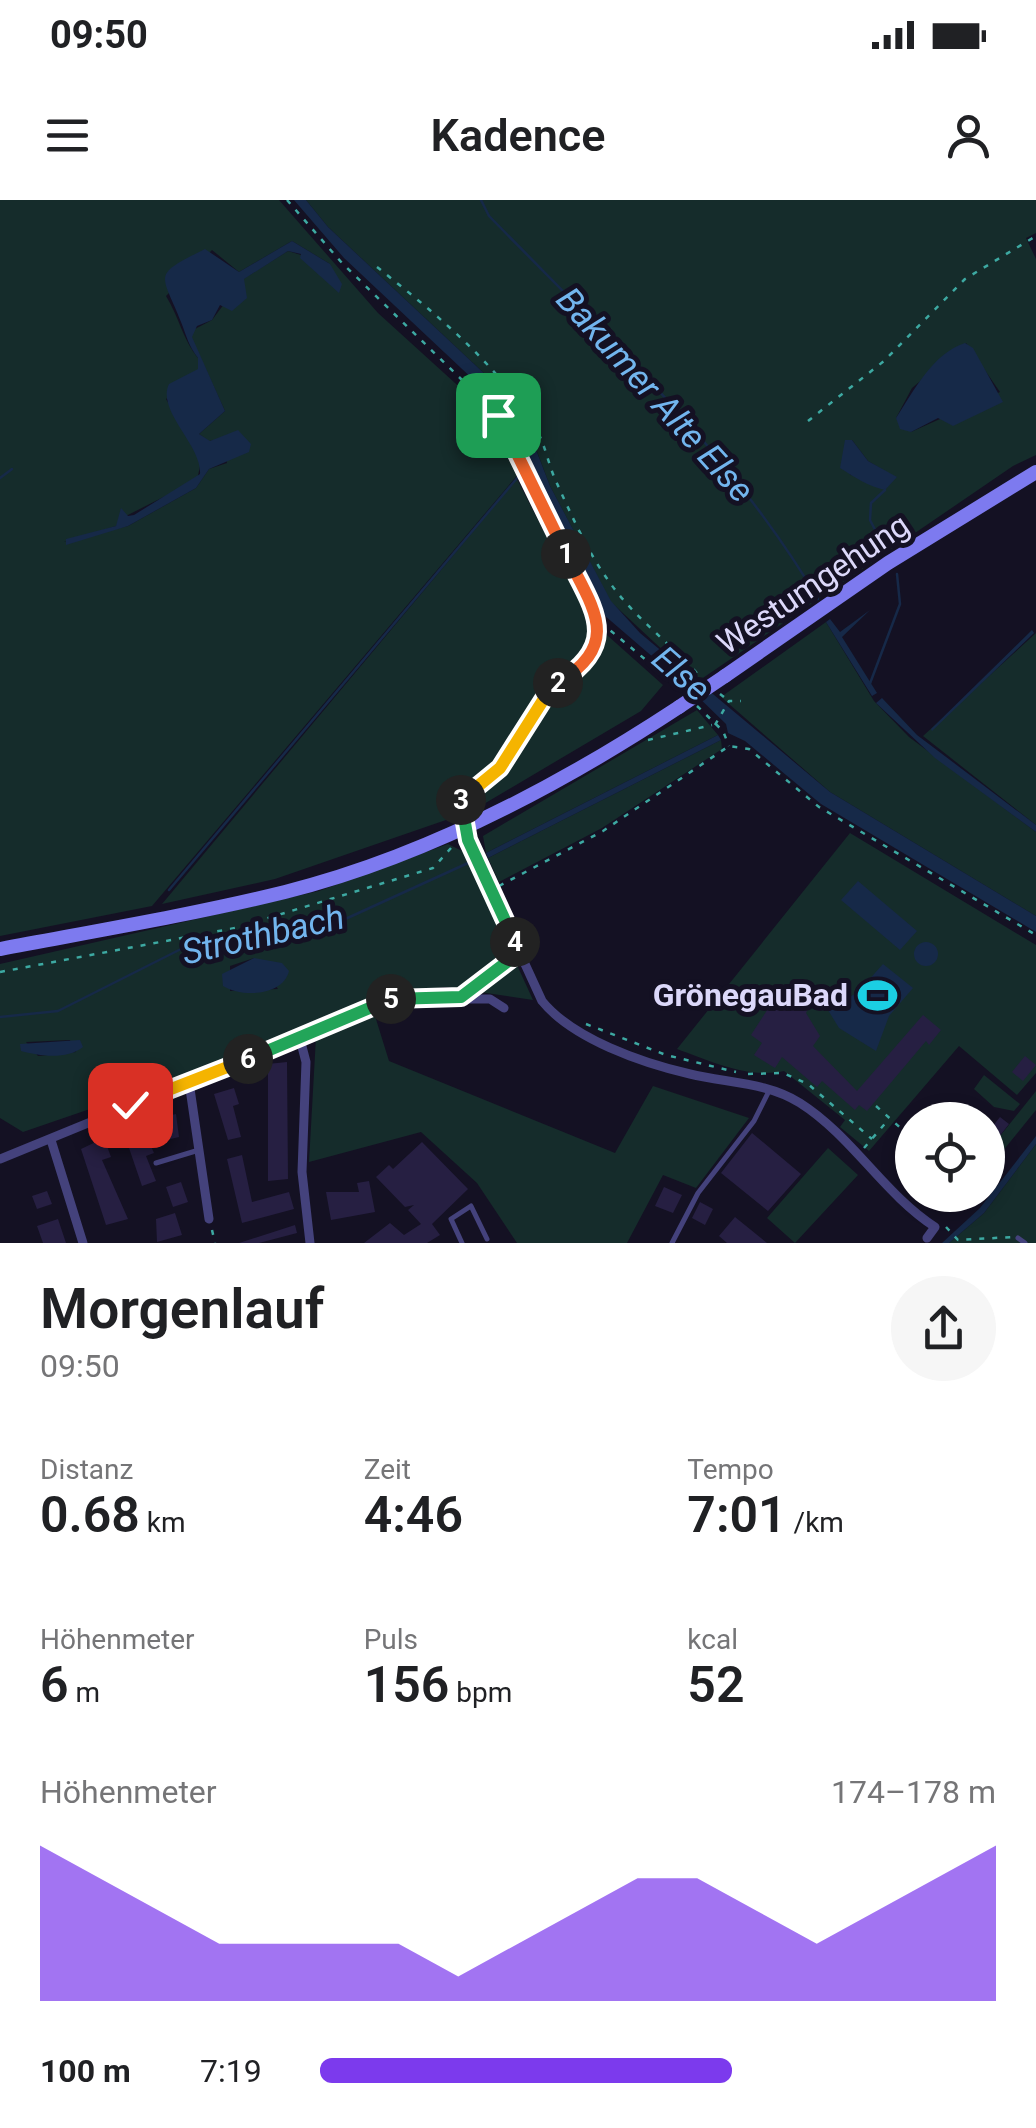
<!DOCTYPE html>
<html lang="de">
<meta charset="utf-8">
<style>
body{margin:0;font-family:Roboto,sans-serif;background:#f6f6f6;color:#202124;height:100vh;display:flex;flex-direction:column;font-size:38px;white-space:nowrap}
*{box-sizing:border-box;margin:0}
p{font-size:32px;color:#757577}
.icon{flex:none;width:55px;height:55px;fill:none;stroke:currentColor;stroke-width:2;stroke-linecap:round;stroke-linejoin:round}
.map{position:relative;height:1043px;overflow:hidden}
.sheet{display:flex;flex-direction:column;background:#fff;flex:1}
.sheet>*{flex:none}
.fabs{position:absolute;left:895px;top:902px;display:grid;gap:20px}
.fabs a{display:grid;place-items:center;width:110px;height:110px;border-radius:50%;background:#fff;box-shadow:0 5px 15px #0003;font-size:50px}
.pin{position:absolute;display:grid;place-items:center;width:85px;height:85px;color:#fff;margin:-42px;border-radius:20px;box-shadow:0 5px 15px #0006}
.km{position:absolute;width:50px;height:50px;margin:-25px;border-radius:50%;background:#222;color:#fff;font-size:28px;line-height:50px;text-align:center}
.round{display:grid;place-items:center;flex:none;width:105px;height:105px;border-radius:52px;background:#f6f6f6}
.overview{display:flex;align-items:center;justify-content:space-between;height:170px;padding:0 40px}
h1{font-size:55px;font-weight:600;line-height:75px}
.stats{display:grid;grid-template-columns:repeat(3,1fr);gap:15px;height:170px;padding:10px 40px}
.stats div{display:grid;align-content:center}
.stats b{font-size:50px;font-weight:600}
.stats small{font-size:28px;font-weight:400}
.stats p{font-size:28px}
.chart{height:280px;padding:20px 40px}
.chart p{display:flex;justify-content:space-between}
.chart svg{width:100%;height:180px;margin-top:10px;fill:#7c3aed;opacity:.7}
ul{padding:0 40px;list-style:none;font-size:32px}
li{display:grid;grid-template-columns:160px 120px 1fr;align-items:center;height:75px}
li i{height:25px;border-radius:12px;background:#7c3aed}
.status{display:flex;justify-content:space-between;align-items:center;height:70px;padding:0 50px;background:#fff;direction:ltr}
.status svg{height:28px;fill:currentColor}
header{display:flex;justify-content:space-between;align-items:center;height:130px;padding:0 40px;background:#fff;font-size:45px;font-weight:600}
.map>svg:first-child{display:block}
</style>
<div class="status"><b>09:50</b><svg viewBox="0 0 49 12"><path d="M0 12V9h3v3zM5 12V6h3v6zM10 12V3h3v9zM15 12V0h3v12zM26 1h20v11H26zM47 4h2v5h-2z"/></svg></div>
<header><svg class="icon" aria-label="menu" viewBox="0 0 24 24"><path d="M4 6h16M4 12h16M4 18h16"/></svg>Kadence<svg class="icon" aria-label="person" viewBox="0 0 24 24"><circle cx="12" cy="8" r="4"/><path d="M4 21q1-7 8-7t8 7"/></svg></header>
<div class="map">
<svg width="1036" height="1043" viewBox="0 0 1036 1043">
<rect width="100%" height="100%" fill="#141123"/>
<path fill="#152c2b" fill-rule="evenodd" d="M0,0H279L378,113L488,213L521,271L152,706L0,736ZM292,41L330,64L288,51L243,79L212,120L193,130L191,137L225,211L199,234L209,241L223,239L227,263L209,269L196,288L128,326L64,342L116,326L120,319L197,280L201,262L166,199L198,170V158C183,140 179,117 166,96L212,50L239,72Z
M306,0H1036V33L1026,38L1036,59V255L1013,266L697,482L611,402L550,286L525,220L488,177L328,27ZM966,143L1000,192L911,232L896,218L912,188ZM852,240L868,261L897,278L850,275Z
M517,279L589,419L663,485L641,511L472,611L275,679L162,704Z
M826,422L874,501L909,537L1036,632V716L830,592L721,497Z
M1036,433V625L923,536Z
M697,510L718,535L486,653L483,636Z
M721,540L722,549L602,628L499,682L488,658Z
M850,633L1036,745V873L1017,895L959,846L869,951L840,927L845,920L784,871C748,879 710,861 677,849Z
M448,644L466,653L533,800L446,787L385,794L186,876L23,932L0,918V764L319,691ZM254,758L278,789L230,791V766ZM70,840L76,852L38,856L26,842Z
M375,816L389,861L615,953L653,886L749,918L696,988L663,975L627,1043H517L477,983L421,932L309,962L316,837Z
M984,875L1020,904L1014,911L994,907L974,889Z
M1036,891V910L993,963L988,951Z
M1036,944V1043H949L984,1013Z
M828,948L858,975L795,1043L767,1018Z"/>
<path fill="#162948" d="M294,0H306L328,27L488,177L525,221L550,286L611,401L640,433L830,592L1036,716V732L821,604L745,541L728,533L726,524L690,489L604,415L513,225L478,184L344,58Z
M292,41L330,64L342,84L339,93L300,58L301,54L288,51L244,79L247,98L232,111L220,105L212,120L197,126L192,137L225,211L199,234L210,241L238,230L251,244L249,252L209,269L196,288L128,326L66,345V339L116,326L121,308L128,316L134,315L200,274C202,245 156,211 169,184L198,169V158C188,145 187,137 181,122C162,73 150,76 205,49L239,72Z
M965,143L973,148L1003,202L953,226L938,218L911,232L900,229L896,218C913,192 933,153 965,143Z
M845,240H852L868,261L897,277L885,290C868,286 854,277 840,268Z
M870,410L842,437L877,493L872,496L826,422L830,419L840,432Z
M1032,430L1034,433L932,531L931,529Z
M882,498L917,535L1036,625V632L935,558L876,503Z
M718,535L721,540L488,658L486,653Z
M858,681L917,731L900,750L841,700Z
M914 754a12 12 0 1 1 24 0a12 12 0 1 1-24 0Z
M254,758L282,763L289,771C283,796 242,798 223,786L222,774Z
M883,764L913,788L889,816L876,851L839,828L828,810L858,792Z
M80,840L83,847C67,860 39,856 21,851L20,844Z
M1036,936V944L984,1013L949,1043H942L980,1008Z"/>
<g fill="none" stroke-linecap="round" stroke-linejoin="round">
<path stroke="#162948" stroke-width="2.5" d="M481,0L489,16C606,136 732,253 818,399
M0,278L12,269
M885,290L871,303L870,320L886,351
M869,486L900,404L897,374
M169,690L518,277
M0,817L58,811L185,747L231,736L330,726L468,663"/>
</g>
<path fill="#261f42" d="M782,787L810,805L806,813L820,836L813,846L857,891L923,815L941,830L929,845L926,841L867,911L859,905L855,910L822,881L817,887L782,857L775,868L754,855L762,843L751,835Z
M1025,856L1036,865L1023,881L1012,872Z
M287,862L288,979L268,981V864Z
M234,888L239,904L233,906L241,937L228,940L214,894Z
M176,914L179,937L150,944L154,953L146,956L156,981L142,986L129,948L134,946L132,940L160,929L158,918Z
M1000,917L1009,924L988,951V932Z
M752,933L801,974L768,1011L721,973Z
M104,938L111,957L102,960L128,1019L106,1025L81,949Z
M422,942L468,989L432,1024L440,1035L427,1043H364L390,1023L404,1035L421,1024L408,1010L414,1005L405,1007L376,977L389,965L393,969Z
M242,955L252,1002L289,992L294,1009L242,1023L227,959Z
M369,981L375,1012L331,1020L326,992H359L357,983Z
M181,982L188,1002L173,1007L166,987Z
M664,987L682,995L673,1013L655,1006Z
M47,991L52,1004L37,1009L32,996Z
M700,1002L713,1009L705,1025L692,1018Z
M175,1013L182,1035L157,1042L156,1019Z
M735,1017L767,1043H727L719,1036Z
M58,1019L66,1043H43L37,1026Z
M295,1025L297,1033L259,1043H239Z"/>
<g fill="none" stroke-linecap="round" stroke-linejoin="round">
<path stroke="#3da9a2" stroke-width="2.5" stroke-dasharray="5 8" stroke-linecap="butt" d="M287,0L342,63L498,215L599,421L682,490
M377,67C436,114 498,164 536,229C545,244 548,263 555,279C570,312 587,351 608,380C634,418 672,444 702,479
M808,221L884,161L965,79L1036,36
M720,494L729,501
M697,506L723,531L729,546
M715,525L729,501H741
M648,540L712,525
M462,616L459,605L464,594L487,582L500,568L547,494L580,471L596,448L599,422
M499,686L603,631L729,546L749,549L819,607L1036,735
M0,772L235,728L433,668L451,648
M471,788L513,757
M586,824L666,855L736,872
M748,874L783,873L808,884L872,939
M876,906L905,932
M864,948L889,919
M946,1027L958,1040L1013,1037
M212,1030L215,1043"/>
<path stroke="#44427c" stroke-width="5" d="M156,963L199,950
M1018,1038L1025,1043
M462,1043L451,1019L471,1006L487,1039
M672,1043L698,993L754,921L770,889"/>
<path stroke="#44427c" stroke-width="9" d="M466,626L468,640L542,801C573,839 642,863 690,874C727,883 767,882 800,903C852,936 884,994 935,1027L927,1038
M300,839L306,862L302,972L310,1043
M189,882L209,1019
M51,940L83,1043
M0,959L391,799H490L504,808"/>
<path stroke="#7d7aef" stroke-width="14" d="M725,476L888,363L1036,272
M0,749C95,731 191,715 285,692C425,657 559,586 679,507"/>
<path stroke="#7d7aef" stroke-width="14" d="M679,507L725,476"/>
</g>
<g fill="none" stroke-linecap="round" stroke-linejoin="round">
<defs>
<path id="split-1" d="M498,215L566,354"/>
<path id="split-2" d="M558,483C623,442 593,409 566,354"/>
<path id="split-3" d="M461,600L500,568L547,494L558,483"/>
<path id="split-4" d="M461,600L468,640L515,742"/>
<path id="split-5" d="M391,799L461,797L520,752L515,742"/>
<path id="split-6" d="M248,859L391,799"/>
<path id="split-7" d="M130,905L248,859"/>
</defs>
<use href="#split-1" stroke="#fff" stroke-width="20"/>
<use href="#split-2" stroke="#fff" stroke-width="20"/>
<use href="#split-3" stroke="#fff" stroke-width="20"/>
<use href="#split-4" stroke="#fff" stroke-width="20"/>
<use href="#split-5" stroke="#fff" stroke-width="20"/>
<use href="#split-6" stroke="#fff" stroke-width="20"/>
<use href="#split-7" stroke="#fff" stroke-width="20"/>
<use href="#split-1" stroke="#f0652b" stroke-width="12"/>
<use href="#split-2" stroke="#f0652b" stroke-width="12"/>
<use href="#split-3" stroke="#f5b400" stroke-width="12"/>
<use href="#split-4" stroke="#22a559" stroke-width="12"/>
<use href="#split-5" stroke="#22a559" stroke-width="12"/>
<use href="#split-6" stroke="#22a559" stroke-width="12"/>
<use href="#split-7" stroke="#f5b400" stroke-width="12"/>
</g>
<defs>
<symbol id="stadium-bare" viewBox="-9 -9 18 18"><path d="M0-5a6.5 5 0 1 0 0 10a6.5 5 0 1 0 0-10ZM-3.5-1.8h7v3.6h-7Z" fill="#1bcfe3" stroke="#141123" stroke-width="2.5" paint-order="stroke"/></symbol>
</defs>
<g fill-rule="evenodd">
<use href="#stadium-bare" x="850" y="768" width="55" height="55"/>
</g>
<g text-anchor="middle" dominant-baseline="central" stroke-width="10" stroke-linejoin="round" paint-order="stroke">
<g font-size="32" fill="#dcd8fa" stroke="#141123">
<text transform="translate(813 384) rotate(-34)">Westumgehung</text>
</g>
<g font-size="32" font-weight="bold" fill="#dcd8fa" stroke="#141123" text-anchor="end">
<text x="848" y="795">GrönegauBad</text>
</g>
<g font-size="35" font-style="italic" fill="#72b5ee" stroke="#141123">
<text transform="translate(655 195) rotate(48)">Bakumer Alte Else</text>
<text transform="translate(681 474) rotate(41)">Else</text>
<text transform="translate(263 735) rotate(-13)">Strothbach</text>
</g>
</g>
</svg>
<div class="fabs">
<a><svg class="icon" aria-label="locate" viewBox="0 0 24 24"><circle cx="12" cy="12" r="6"/><path d="M12 2v4M12 18v4M2 12h4M18 12h4"/></svg></a>
</div>
<div class="pin" style="left:498px;top:215px;background:#1e9e55"><svg class="icon" aria-label="arrive" viewBox="0 0 24 24"><path d="M6 21V4h12l-3 4 3 4H6"/></svg></div>
<div class="pin" style="left:130px;top:905px;background:#d93025"><svg class="icon" aria-label="check" viewBox="0 0 24 24"><path d="M5 12l5 5 9-10"/></svg></div>
<b class="km" style="left:566px;top:354px">1</b>
<b class="km" style="left:558px;top:483px">2</b>
<b class="km" style="left:461px;top:600px">3</b>
<b class="km" style="left:515px;top:742px">4</b>
<b class="km" style="left:391px;top:799px">5</b>
<b class="km" style="left:248px;top:859px">6</b>
</div>
<section class="sheet">
<div class="overview"><div><h1>Morgenlauf</h1><p>09:50</p></div><a class="round"><svg class="icon" aria-label="share" viewBox="0 0 24 24"><path d="M12 15V3M7 8l5-5 5 5M5 13v7h14v-7"/></svg></a></div>
<div class="stats">
<div><p>Distanz</p><b>0.68<small> km</small></b></div>
<div><p>Zeit</p><b>4:46</b></div>
<div><p>Tempo</p><b>7:01<small> /km</small></b></div>
</div>
<div class="stats">
<div><p>Höhenmeter</p><b>6<small> m</small></b></div>
<div><p>Puls</p><b>156<small> bpm</small></b></div>
<div><p>kcal</p><b>52</b></div>
</div>
<div class="chart"><p><span>Höhenmeter</span>174–178 m</p>
<svg viewBox="0 0 160 44" preserveAspectRatio="none"><path d="M0 44V6L10 14L20 22L30 30L40 30L50 30L60 30L70 38L80 30L90 22L100 14L110 14L120 22L130 30L140 22L150 14L160 6V44z"/></svg>
</div>
<ul>
<li><b>100 m</b>7:19<i style="width:61%"></i></li>
</ul>
</section>
